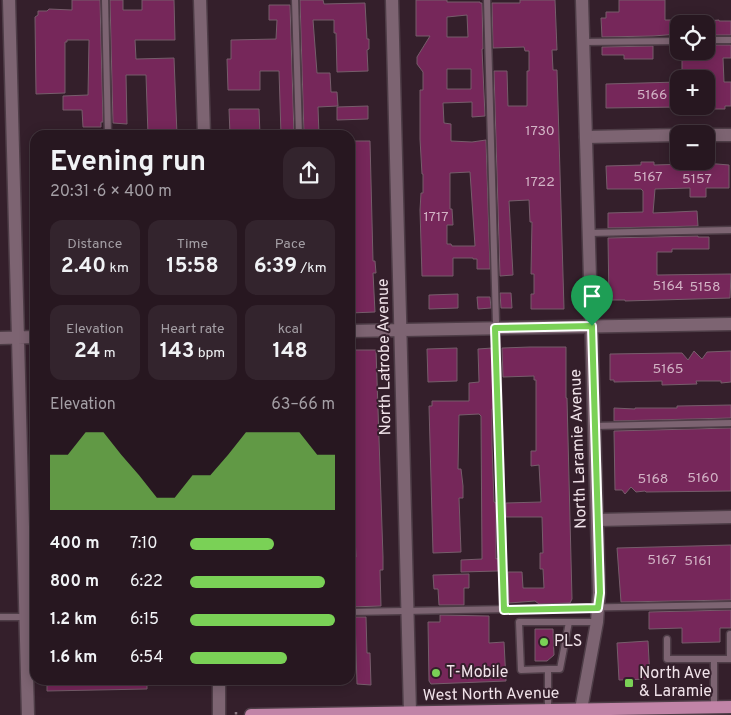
<!DOCTYPE html>
<meta charset="utf-8">
<style>
body{margin:0;font-family:Overpass,sans-serif;background:#33242d;color:#f1f3f6;height:100vh;display:flex;flex-direction:column;font-size:19px;white-space:nowrap}
*{box-sizing:border-box;margin:0}
p{font-size:16px;color:#a49fa5}
.icon{flex:none;width:28px;height:28px;fill:none;stroke:currentColor;stroke-width:2;stroke-linecap:round;stroke-linejoin:round}
.map{position:relative;flex:1;overflow:hidden}
.side{position:absolute;left:30px;top:130px;width:325px;height:555px;display:flex;flex-direction:column;background:#271720;border-radius:15px;box-shadow:0 2px 12px #0003,0 0 0 1px #43363e}
.side>*{flex:none}
.fabs{position:absolute;left:670px;top:15px;display:grid;gap:10px}
.fabs a{display:grid;place-items:center;width:45px;height:45px;border-radius:10px;background:#271720;box-shadow:0 2px 12px #0003,0 0 0 1px #43363e;font-size:25px}
.pin{position:absolute;display:grid;place-items:center;width:42px;height:42px;color:#fff;margin:-51px -21px;border-radius:50% 50% 50% 0;rotate:-45deg;box-shadow:0 0 5px #0007}
.pin .icon{rotate:45deg}
.round{display:grid;place-items:center;flex:none;width:52px;height:52px;border-radius:15px;background:#33242d}
.overview{display:flex;align-items:center;justify-content:space-between;height:85px;padding:0 20px}
h1{font-size:28px;font-weight:700;line-height:38px}
.stats{display:grid;grid-template-columns:repeat(3,1fr);gap:8px;height:85px;padding:5px 20px}
.stats div{display:grid;align-content:center;border-radius:12px;background:#33242d;text-align:center}
.stats b{font-size:21px;font-weight:700}
.stats small{font-size:14px;font-weight:400}
.stats p{font-size:14px}
.chart{height:140px;padding:10px 20px}
.chart p{display:flex;justify-content:space-between}
.chart svg{width:100%;height:90px;margin-top:5px;fill:#7ad156;opacity:.7}
ul{padding:0 20px;list-style:none;font-size:16px}
li{display:grid;grid-template-columns:80px 60px 1fr;align-items:center;height:38px}
li i{height:12px;border-radius:6px;background:#7ad156}
.map>svg:first-child{display:block}
</style>
<div class="map">
<svg width="731" height="715" viewBox="0 0 731 715">
<rect width="100%" height="100%" fill="#341f2b"/>
<path fill="#76275a" stroke="#765d6b" fill-rule="evenodd" d="M72,0H100L103,122H101V127H83L82,110H63V96L88,95L89,40H67V42H65V93L36,94L35,17L38,15V11H47L49,9L72,10Z
M110,0H123V10H142V0H174L175,40H135L136,59L174,58L177,135H148L146,75H126L127,124L113,123Z
M300,0H323L324,4L365,3L367,39H369V49L367,50L368,71L337,72L336,33H334V20H313L317,73H330L331,92H337L338,106L318,107L319,135H304Z
M416,0H447V2H480V3H482L483,49H482L485,116L472,117V102L443,103L444,123L451,124V141L472,142L486,140L490,269H477V259H473V258H453V276H422L420,210L421,193H423V174H422L420,139V90H423V72L417,64V57L430,36H416ZM467,15L468,37H447V17ZM447,69H471V89H447ZM470,172L475,246H452L451,244H447V225H453L452,209H450V173Z
M520,0H555L557,50H552L553,70H557L564,309H531V294H534V274H531L532,222H530L529,200L509,201L513,275L500,276L494,71H507L508,106H527V71H529V51H525L524,47L493,48L492,3H520Z
M619,0H665V20H679V34L653,36L602,37L601,18H606V12H619Z
M269,5H290L294,135H281L279,71H260V90H228L227,59H231V40L276,39L277,20H269Z
M719,20V21H731V35H708L707,21Z
M708,45H731V58H723L724,82H731V106H725V109H706V79H682V51H709Z
M653,46V59H624V55H602V47Z
M678,82L679,107L606,108V84Z
M368,106V119L337,120V107Z
M229,109H259L260,135H230Z
M350,141H370L373,261H375L376,273H373L375,312L350,313Z
M689,161H705V163L729,165V188H706V197H690V188L655,189L653,213L697,211L698,226L608,228V213L643,212V191L641,189H607L606,166L641,165V162H654V165L689,164Z
M698,236V237H709V249H672V252H657V275L731,274L730,298L625,301V300H609L608,238Z
M500,293H511L512,308H501Z
M458,294V308L429,309V295Z
M477,297H490L491,308L478,309Z
M530,347H566V398H567L572,599L570,603L539,604L535,601L509,603L508,572H522L523,588H544L543,569H540V553H543L542,517H506V503L541,502L539,465L531,466V451H536V380H534V376L503,377L502,348Z
M457,348V381L428,382L427,349Z
M492,348L493,409H492V445L494,502L496,503V559L498,558V571L461,572V560L482,559L481,416L479,414L459,415L458,469H461L463,486V498H459L461,552L433,553L429,406H432V401H469V383L479,382L478,349Z
M350,350H376L383,557V570H380L381,606L350,607V591H353L354,571H350V558L356,557L355,537H350V522H353L352,483H350Z
M694,351L702,359L707,352L731,351V382L721,383V381H696L697,384L662,385V381L614,382V380H610V354L674,353H682L688,360Z
M731,405V418L614,421V408L635,409V408H677V406Z
M731,428V491L646,492L645,491L636,492L631,487L625,494L622,490H615L614,431Z
M731,545V600L621,602L617,548Z
M469,574V588H464V605H439L438,589H434L433,575Z
M731,610V628H720V642L682,643V628L649,629V612Z
M440,615L489,616V643L504,642L506,681L431,684L429,681L428,622H440Z
M355,617H366L367,653H370L371,685L357,684Z
M535,629H553L554,655L547,661H535Z
M648,641L650,679L619,680L617,643Z
M47,680H147V689L47,691Z"/>
<g fill="none" stroke-linecap="round" stroke-linejoin="round">
<defs>
<path id="lane" d="M105,0L108,135
M295,0L299,135
M487,0L504,609
M706,40H731
M583,42L679,41
M588,233L731,230
M594,426L731,423
M350,612L731,605
M0,617H35
M667,639V659H730V634
M714,659V707
M548,669H560L569,622
M548,710V669L521,670L519,622H597"/>
<path id="street" d="M9,0L28,715
M200,0L204,135
M392,0L410,712
M706,135H731
M586,137L679,135
M350,331L731,324
M0,338L35,337
M597,520L731,517
M219,680V715"/>
<path id="secondary" d="M580,715L597,622L599,593L582,0"/>
<path id="primary" d="M251,715L731,707"/>
</defs>
<use href="#lane" stroke="#4e3d47" stroke-width="9"/>
<use href="#street" stroke="#4e3d47" stroke-width="15"/>
<use href="#secondary" stroke="#4e3d47" stroke-width="15"/>
<use href="#primary" stroke="#4e3d47" stroke-width="15"/>
<path stroke="#887780" stroke-width="2.5" stroke-dasharray="2.5 2.5" stroke-linecap="butt" d="M236,712V715"/>
<use href="#lane" stroke="#7d6472" stroke-width="6"/>
<use href="#street" stroke="#7d6472" stroke-width="12"/>
<use href="#secondary" stroke="#7d6472" stroke-width="12"/>
<use href="#primary" stroke="#c184a7" stroke-width="12"/>
</g>
<g fill="none" stroke-linecap="round" stroke-linejoin="round">
<defs>
<path id="route" d="M592,326L600,593L598,608L504,610L495,328Z"/>
</defs>
<use href="#route" stroke="#fff" stroke-width="10"/>
<use href="#route" stroke="#7ad156" stroke-width="6"/>
</g>
<g fill="#7ad156" stroke="#341f2b" stroke-width="2">
<circle cx="544" cy="642" r="5"/>
<circle cx="436" cy="673" r="5"/>
<rect x="624" y="678" width="10" height="10" rx="2.5"/>
</g>
<g text-anchor="middle" dominant-baseline="central" stroke-width="4" stroke-linejoin="round" paint-order="stroke">
<g font-size="14" fill="#d2b3c5">
<text x="652" y="95">5166</text>
<text x="540" y="131">1730</text>
<text x="648" y="177">5167</text>
<text x="697" y="179">5157</text>
<text x="540" y="182">1722</text>
<text x="436" y="217">1717</text>
<text x="668" y="286">5164</text>
<text x="705" y="287">5158</text>
<text x="668" y="369">5165</text>
<text x="703" y="478">5160</text>
<text x="653" y="479">5168</text>
<text x="662" y="560">5167</text>
<text x="698" y="561">5161</text>
</g>
<g font-size="16" fill="#f0e2e9" stroke="#341f2b">
<text transform="translate(385 357) rotate(-91)">North Latrobe Avenue</text>
<text transform="translate(579 449) rotate(-92)">North Laramie Avenue</text>
<text transform="translate(491 695) rotate(-1)">West North Avenue</text>
</g>
<g font-size="16" fill="#f0e2e9" stroke="#341f2b" text-anchor="start">
<text x="554" y="642">PLS</text>
<text x="446" y="673">T-Mobile</text>
<text x="639" y="674">North Ave<tspan x="639" dy="18">&amp; Laramie</tspan></text>
</g>
</g>
</svg>
<div class="fabs">
<a><svg class="icon" aria-label="locate" viewBox="0 0 24 24"><circle cx="12" cy="12" r="6"/><path d="M12 2v4M12 18v4M2 12h4M18 12h4"/></svg></a>
<a>+</a>
<a>−</a>
</div>
<div class="pin" style="left:592px;top:326px;background:#1e9e55"><svg class="icon" aria-label="arrive" viewBox="0 0 24 24"><path d="M6 21V4h12l-3 4 3 4H6"/></svg></div>
<section class="side">
<div class="overview"><div><h1>Evening run</h1><p>20:31 · 6 × 400 m</p></div><a class="round"><svg class="icon" aria-label="share" viewBox="0 0 24 24"><path d="M12 15V3M7 8l5-5 5 5M5 13v7h14v-7"/></svg></a></div>
<div class="stats">
<div><p>Distance</p><b>2.40<small> km</small></b></div>
<div><p>Time</p><b>15:58</b></div>
<div><p>Pace</p><b>6:39<small> /km</small></b></div>
</div>
<div class="stats">
<div><p>Elevation</p><b>24<small> m</small></b></div>
<div><p>Heart rate</p><b>143<small> bpm</small></b></div>
<div><p>kcal</p><b>148</b></div>
</div>
<div class="chart"><p><span>Elevation</span>63–66 m</p>
<svg viewBox="0 0 160 44" preserveAspectRatio="none"><path d="M0 44V17L10 17L20 6L30 6L40 17L50 27L60 38L70 38L80 27L90 27L100 17L110 6L120 6L130 6L140 6L150 17L160 17V44z"/></svg>
</div>
<ul>
<li><b>400 m</b>7:10<i style="width:58%"></i></li>
<li><b>800 m</b>6:22<i style="width:93%"></i></li>
<li><b>1.2 km</b>6:15<i style="width:100%"></i></li>
<li><b>1.6 km</b>6:54<i style="width:67%"></i></li>
</ul>
</section>
</div>
